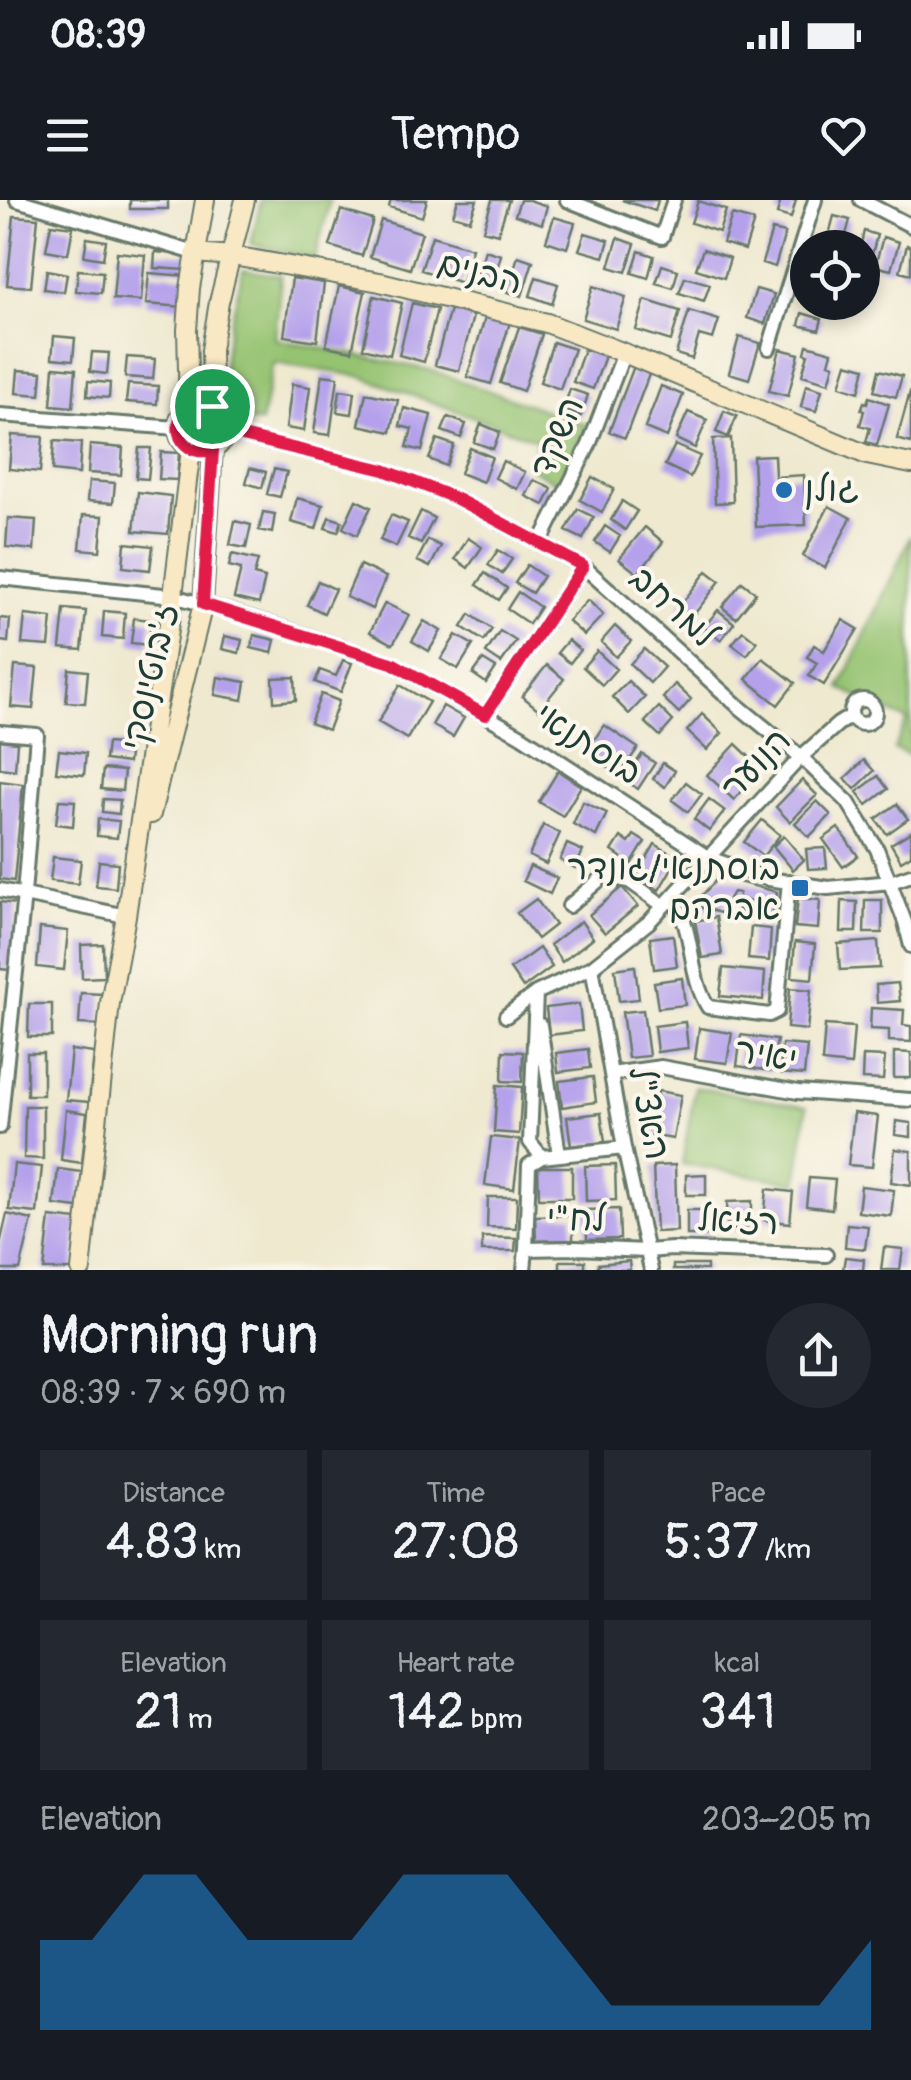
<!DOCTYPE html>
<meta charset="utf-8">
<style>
body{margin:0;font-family:Pangolin,"Playpen Sans Hebrew",sans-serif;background:#242831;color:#f1f3f6;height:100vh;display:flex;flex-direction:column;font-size:38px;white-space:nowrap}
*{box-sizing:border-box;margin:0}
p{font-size:32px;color:#9ea1a6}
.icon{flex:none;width:55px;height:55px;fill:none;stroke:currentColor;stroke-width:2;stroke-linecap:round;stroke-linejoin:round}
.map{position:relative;height:1070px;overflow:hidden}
.sheet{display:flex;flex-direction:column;background:#171b24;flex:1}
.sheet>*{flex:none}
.controls{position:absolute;left:790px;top:30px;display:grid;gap:20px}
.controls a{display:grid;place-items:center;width:90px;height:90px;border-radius:50%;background:#171b24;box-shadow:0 5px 15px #0003;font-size:50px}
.pin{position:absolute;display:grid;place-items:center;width:85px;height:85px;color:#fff;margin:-42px;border:5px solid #fff;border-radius:50%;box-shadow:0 2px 10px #0007}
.round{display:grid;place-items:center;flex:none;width:105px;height:105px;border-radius:52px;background:#242831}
.head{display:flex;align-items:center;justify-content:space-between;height:170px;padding:0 40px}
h1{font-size:55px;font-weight:600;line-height:75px}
.metrics{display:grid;grid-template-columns:repeat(3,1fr);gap:15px;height:170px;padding:10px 40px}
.metrics div{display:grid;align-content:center;border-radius:0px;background:#242831;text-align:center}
.metrics b{font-size:50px;font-weight:600}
.metrics small{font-size:28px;font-weight:400}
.metrics p{font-size:28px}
.chart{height:280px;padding:20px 40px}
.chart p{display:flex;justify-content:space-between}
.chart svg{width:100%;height:180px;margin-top:10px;fill:#1f6fb2;opacity:.7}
.status{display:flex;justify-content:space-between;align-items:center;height:70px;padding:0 50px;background:#171b24;direction:ltr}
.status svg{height:28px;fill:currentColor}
header{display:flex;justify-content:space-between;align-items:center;height:130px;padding:0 40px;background:#171b24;font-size:45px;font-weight:600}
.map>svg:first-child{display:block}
</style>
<div class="status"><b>08:39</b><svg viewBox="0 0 49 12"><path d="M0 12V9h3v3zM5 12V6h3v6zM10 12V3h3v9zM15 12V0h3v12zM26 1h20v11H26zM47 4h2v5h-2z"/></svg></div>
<header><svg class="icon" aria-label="menu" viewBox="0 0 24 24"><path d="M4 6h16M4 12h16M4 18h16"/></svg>Tempo<svg class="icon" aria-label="heart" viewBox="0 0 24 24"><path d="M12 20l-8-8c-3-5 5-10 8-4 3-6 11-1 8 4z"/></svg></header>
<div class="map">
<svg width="911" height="1070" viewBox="0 0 911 1070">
<rect width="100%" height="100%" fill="#fbf7ec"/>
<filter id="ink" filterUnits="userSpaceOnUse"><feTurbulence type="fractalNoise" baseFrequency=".01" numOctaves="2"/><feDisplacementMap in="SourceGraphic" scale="20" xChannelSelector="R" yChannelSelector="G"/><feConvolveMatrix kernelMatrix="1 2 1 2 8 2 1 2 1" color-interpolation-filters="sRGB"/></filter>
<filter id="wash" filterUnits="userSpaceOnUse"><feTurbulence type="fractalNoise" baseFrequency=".0048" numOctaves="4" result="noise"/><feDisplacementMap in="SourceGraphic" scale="40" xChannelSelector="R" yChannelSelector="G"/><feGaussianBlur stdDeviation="2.25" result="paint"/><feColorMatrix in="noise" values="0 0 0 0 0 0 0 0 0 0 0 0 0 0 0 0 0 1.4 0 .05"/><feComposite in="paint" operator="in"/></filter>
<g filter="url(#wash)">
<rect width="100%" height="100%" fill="#efe9d0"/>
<path fill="#95c371" stroke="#5a8052" stroke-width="2.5" d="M261,0H330L315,59L251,44Z
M243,69L281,76L275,139L430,170L587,225L558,283L532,269L537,240L360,176L273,163L261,222H230C212,174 233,117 243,69Z
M911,336V556L894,549L907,520L840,488Z
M695,887L807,907L797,983L682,964Z"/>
<g id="blocks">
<path fill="#b4a0eb" d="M130,0H168V9H130Z
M391,0H427L422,17L389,7Z
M458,0H477L470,20L453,15Z
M492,0H509L498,34L483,30Z
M520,0H529L547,6L542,24L515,15Z
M622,0H658L655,11Z
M781,0H796L791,18L777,14Z
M698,1L726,10L719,32L691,23Z
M341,10L373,20L362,56L330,46Z
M732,15L754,21L745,50L723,43Z
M14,16L38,18L31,87L7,85Z
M834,16L850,20L844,42L828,38Z
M554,17L575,23L567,48L546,41Z
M381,20L422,33L410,69L370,57Z
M51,24L73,27L68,54L46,50Z
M772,30L785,33L775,67L762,63Z
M864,31L877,35L870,62L862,60V48H860Z
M585,33L609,40L604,57L579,50Z
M432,36L472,48L462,83L421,70Z
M883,37L899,42L891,70L875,66Z
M87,38L106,41L103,59L84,56Z
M618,38L635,44L626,72L609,67Z
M907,45L911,47V74L900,71Z
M703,49L730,58L724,78L696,69Z
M485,50L501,55L491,88L475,84Z
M639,51L654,56L648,78L632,73Z
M117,52L145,55L141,101L113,99Z
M155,52L189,55L187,70L154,68Z
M518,56L533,61L522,96L507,92Z
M662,65L678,70L673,88L656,83Z
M47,70L67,74L64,92L44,89Z
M78,70L103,72L101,93L76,91Z
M149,73L187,76L184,107L146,104Z
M536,77L558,84L552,104L530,96Z
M685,77L710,84L704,101L679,93Z
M292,78L324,83L317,141L284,136Z
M339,86L365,92L352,151L326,146Z
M593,86L626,97L616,129L583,119Z
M756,89L774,94L765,124L747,118Z
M374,96L402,103L390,155L363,148Z
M645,100L680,111L671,141L636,130Z
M412,103L437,109L424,162L399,155Z
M450,109L473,116L459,171L435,165Z
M689,111L719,120L713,139L699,135L692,159L676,154Z
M802,113L822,119L819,130L799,125Z
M486,115L510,122L491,184L467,177Z
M519,127L542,134L523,191L500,183Z
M54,136L75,138L73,160L52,158Z
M739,137L760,143L749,179L729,173Z
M553,142L574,149L560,189L540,182Z
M807,145L832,152L829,163L834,165L829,183L802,175L808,154L805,153Z
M584,149L605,156L593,189L573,182Z
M780,149L799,154L788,196L769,191Z
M92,152L109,153L107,174L90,172Z
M127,157L155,159L153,179L125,177Z
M847,163L865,168L859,192L840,186Z
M634,166L650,172L625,238L609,232Z
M54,167L76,169L73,207L51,205Z
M18,170L42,172L40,195L16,193Z
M879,170L902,176L896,197L874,191Z
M322,175L338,177L330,235L314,233Z
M88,181L110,183L109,198L87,196Z
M128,184L158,186L157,204L126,202Z
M292,184L310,187L304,231L286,228Z
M806,185L822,190L816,211L801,207Z
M661,186L683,195L667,237L645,228Z
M570,189L588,195L581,216L563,210Z
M340,190L355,192L352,214L337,212Z
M910,192L911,193V243L897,239Z
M366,193L398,200L391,232L359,225Z
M869,197L889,204L877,245L866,242L870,228L860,225L864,211L861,210L864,202L867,203Z
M404,208L431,215L422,251L407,247L412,229L400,226Z
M724,211L737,216L728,237L716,232Z
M688,212L707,220L695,248L676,239Z
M448,217L466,224L461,238L442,231Z
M481,224L500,232L493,249L474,242Z
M12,235L43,237L40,272L9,269Z
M731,238L733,302L715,303L713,239Z
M437,239L454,245L446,266L429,259Z
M54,241L81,243L79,274L52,271Z
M90,245L123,248L121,275L88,273Z
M675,245L700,256L690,277L665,265Z
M139,248H151L148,279L136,278Z
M470,248L492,257L483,282L460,273Z
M161,252L179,253L177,280L159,279Z
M774,255L775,277L804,275L806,325L756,327L753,256Z
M503,261L525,272L517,289L495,278Z
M250,268L266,272L262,288L246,283Z
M274,269L287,272L280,297L267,294Z
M592,277L614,289L602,312L580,300Z
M534,280L552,289L544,305L526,296Z
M89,281L115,283L113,303L87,301Z
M138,292L171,296L168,334L134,331Z
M297,298L323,305L316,329L291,322Z
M356,300L371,307L357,335L343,328Z
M622,301L637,311L625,330L611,320Z
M829,306L851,318L825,368L803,356Z
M578,309L594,317L583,339L566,331Z
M421,311L434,318L421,344L408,338Z
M263,312L275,314L272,333L259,330Z
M83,315L103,316L100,351L80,349Z
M391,315L408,322L396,347L380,340Z
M329,317L342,321L338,332L325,328Z
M8,318L36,320L34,350L6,347Z
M235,321L251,325L246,348L230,345Z
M605,326L620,336L610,352L595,342Z
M645,327L663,342L638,374L619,359Z
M468,338L482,347L468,368L455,359Z
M428,340L441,346L430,367L417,361Z
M125,343L153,346L150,370L123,367Z
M498,350L512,359L502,374L488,365Z
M232,354L258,360L254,375L265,378L259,404L234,398L241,369L229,366Z
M360,365L386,377L372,409L346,397Z
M527,365L543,376L532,393L515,383Z
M707,371L720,381L692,417L679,407Z
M485,373L507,388L499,400L477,385Z
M318,381L335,389L324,413L307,405Z
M742,382L756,393L736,418L722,407Z
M518,392L540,407L529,424L507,409Z
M588,400L603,415L584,435L568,421Z
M385,403L409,415L393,444L370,432Z
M64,409L86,411L82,450L60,448Z
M718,410L734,423L721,440L704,427Z
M104,411L125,413L123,439L102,437Z
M470,414L492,429L484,441L462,427Z
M25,415L52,418L49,446L22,444Z
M0,418L10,419L8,442L0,441Z
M134,418L151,420L149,445L131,443Z
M843,420L858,429L824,485L809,476L817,463L807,457L814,445L824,451Z
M424,421L441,431L429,451L412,441Z
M615,426L631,441L616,457L601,442Z
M500,431L516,441L501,463L486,453Z
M743,431L757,442L747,455L732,444Z
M254,435L275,440L272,453L251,448Z
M456,435L473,445L458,469L441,459Z
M225,436L242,440L239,453L222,449Z
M568,440L580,450L570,463L557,453Z
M644,449L664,467L650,483L630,464Z
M597,451L616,469L602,485L583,467Z
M763,458L795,483L778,505L746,479Z
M343,460L352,463L341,492L315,482L320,470L336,476Z
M483,460L496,468L486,483L473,474Z
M547,465L564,479L539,510L522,496Z
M15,466L37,468L33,509L11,507Z
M69,469L88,471L85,503L66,502Z
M218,477L246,482L243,500L215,495Z
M295,477L296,500L274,502L273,478Z
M628,481L645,497L629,514L612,497Z
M675,484L691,499L679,513L663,498Z
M400,485L429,502L407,539L378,522Z
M321,494L339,501L328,530L310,523Z
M443,506L464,518L453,537L432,525Z
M659,507L673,521L660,536L645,522Z
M702,514L722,533L707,550L687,531Z
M604,525L638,548L619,575L586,552Z
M0,540L17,542L15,570L0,568Z
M107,543L130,545L128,563L105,560Z
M736,544L762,569L734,600L707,575Z
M59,550L86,553L84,575L56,572Z
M642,554L655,563L638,589L625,580Z
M864,560L874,571L855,589L845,578Z
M663,563L675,571L665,587L653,579Z
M103,569L124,571L122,591L101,589Z
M558,571L581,586L563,616L539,602Z
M878,576L888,589L867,605L857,592Z
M802,580L817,595L790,622L776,607Z
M0,581L23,584L14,681L0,679Z
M686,582L702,594L688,612L672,600Z
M103,599L120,600L119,614L102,612Z
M709,599L725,611L709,631L694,619Z
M59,600L75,601L73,626L56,624Z
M817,601L831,615L809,637L795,623Z
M583,602L607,613L596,636L573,624Z
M897,604L908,619L887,634L876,619Z
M98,619L119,621L117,638L97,636Z
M762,620L780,635L763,656L744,642Z
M543,625L560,633L546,664L529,656Z
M838,628L858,656L843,667L823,639Z
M911,632V655L901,661L891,644Z
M634,635L645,642L626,673L615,666L621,657L612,651L621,637L629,643Z
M784,636L804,660L793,670L773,646Z
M567,644L583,651L575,668L560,660Z
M655,644L678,658L659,690L636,676Z
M825,648L827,668L808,669L806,649Z
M53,657L81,660L78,684L50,681Z
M99,661L118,663L116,688L96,686Z
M530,666L557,678L550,694L523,681Z
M719,677L777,692L772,718L760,716L762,703L748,701L747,713L738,712L739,693L733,692L720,713L693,705Z
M622,687L638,706L605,733L589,715Z
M798,698L820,700L818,729L795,727Z
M536,699L555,725L537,739L517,713Z
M865,700H882V733H864Z
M842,701L857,702L856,732H841Z
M0,702L17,704L10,770L0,769Z
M716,717L722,755L702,758L695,721Z
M581,721L593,738L562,762L550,745Z
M751,727L771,729L769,761L748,759Z
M40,728L68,731L64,770L37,767Z
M673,735L677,766L654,769L650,738Z
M878,741L880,768L840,770L838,744Z
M795,742L815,744L812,779L792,777Z
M103,744L104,777L82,778L81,745Z
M539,748L552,767L523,788L510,769Z
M635,766L639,799L619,801L615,769Z
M723,768L765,772L763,800L720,796Z
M682,778L685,805L658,808L654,782Z
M898,783L900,801L877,803L876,785Z
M790,788L811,790L807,830L787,828Z
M81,793L103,794L101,825L79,824Z
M29,804H52V837H28Z
M579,804L582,831L549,835L546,808Z
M871,808L904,810L903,825L911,826V842L889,841V830L870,829Z
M643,810L649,856L628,858L622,812Z
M685,822L688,848L657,852L654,826Z
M825,825L854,827L851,865L822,862Z
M699,828L732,833L727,863L695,859Z
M741,835L777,840L772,871L737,866Z
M782,844L807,846L804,875L780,873Z
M588,849L590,868L558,872L556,853Z
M71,850L94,853L89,902L66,900Z
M503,851L523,852L522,882L502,881Z
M894,852L911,853V878H894Z
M27,853H43V895H27Z
M863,856L885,857L883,880L862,879Z
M593,877L596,902L562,907L559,881Z
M497,885L522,887L519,934L494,932Z
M658,891L681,895L673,939L651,935Z
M25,906H43V959L24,958Z
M66,910L87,913L82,963L61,960Z
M601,913L605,942L571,946L567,917Z
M854,913L878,916L872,967L848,965Z
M896,921L911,923V937L895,935Z
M491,937L520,940L514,989L485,985Z
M895,949L911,951V985L891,982Z
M14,964L42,967L37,1013L9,1010Z
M615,965L616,1000L586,1001L585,966Z
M675,965L677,1031L656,1032L653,966Z
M538,967H572V998H539Z
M58,969L82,972L78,1008L54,1005Z
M706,974V995H686V975Z
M809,978L835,980L832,1009L806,1006Z
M861,986L894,990L891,1016L858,1012Z
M767,989L793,992L790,1023L764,1020Z
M488,997H517L516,1028L487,1027Z
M752,1001V1030H728L727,1002Z
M619,1009L620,1039L587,1040L586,1010Z
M687,1010H709V1035H687Z
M7,1014L32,1020L20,1070H0V1044Z
M573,1015V1040L536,1041L535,1016Z
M50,1017L78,1020L73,1070H44Z
M847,1024L868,1026L865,1049L845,1047Z
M482,1037L516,1038L515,1051H482Z
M884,1047L903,1049L900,1070H881Z
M845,1057L864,1059L863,1070H843Z
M560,1061H585V1070H560Z
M629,1061L630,1070H598V1064Z
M673,1065H707V1070H673Z"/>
</g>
</g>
<g filter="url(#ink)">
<use href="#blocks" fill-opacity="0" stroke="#68796b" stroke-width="2.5"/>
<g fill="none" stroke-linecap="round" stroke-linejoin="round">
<defs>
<path id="street" d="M17,0L195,53
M567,0L662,37L674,0
M861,0L911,26
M769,148L815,0
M0,215L178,228
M225,232L385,270L455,298L583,366L737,505L801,557L848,602L877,649L905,722L911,746
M540,343L589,245L624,153
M0,378L173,396L235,413L392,463L520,535L709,658L769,679L828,688L891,682L911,675
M851 512a12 12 0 1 1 24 0a12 12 0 1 1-24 0Z
M485,515L583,366
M0,532L37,535L24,694L0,927
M0,690L126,716
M672,698C696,731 687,773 708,807L769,815L777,811L789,681
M569,706L604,676L629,681L664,706
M592,767L624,948L651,1070
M536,793L530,942L542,957
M506,816L536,793L592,767L649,722L801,557L838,524L851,516
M540,825L559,955
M611,874L661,867L798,892L911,900
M526,1049L529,965L542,957L624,948
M524,1070L526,1049L576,1048L647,1051L672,1049L826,1055"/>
<path id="secondary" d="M195,53L233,56L380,82L547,123L624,153L867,255L911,264
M178 228a24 24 0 1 1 48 0a24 24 0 1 1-48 0Z
M212,206L211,150L219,102L245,0
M189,208L187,130L190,88L205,0
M151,614L203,404L213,249
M81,1070L110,803L126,716L173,396L191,249"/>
</defs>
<use href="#street" stroke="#68796b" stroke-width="18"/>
<use href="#secondary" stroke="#68796b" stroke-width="22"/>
<use href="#street" stroke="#fff" stroke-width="12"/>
<use href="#secondary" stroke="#f8e8c3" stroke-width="18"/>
</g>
</g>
<g fill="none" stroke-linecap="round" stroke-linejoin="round" filter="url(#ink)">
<defs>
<path id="route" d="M204,204C219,208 226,217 226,232L384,270L455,298L583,366L485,515L392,463L203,404L213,250C174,260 164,209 204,204Z"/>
</defs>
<use href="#route" stroke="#fff" stroke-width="20"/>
<use href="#route" stroke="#e11d48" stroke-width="12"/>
</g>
<g fill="#1f6fb2" stroke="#fbf7ec" stroke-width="4">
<circle cx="784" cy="290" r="10"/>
<rect x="790" y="678" width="20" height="20" rx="5"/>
</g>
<g text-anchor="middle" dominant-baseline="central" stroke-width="8" stroke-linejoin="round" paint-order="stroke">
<g font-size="35" fill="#1f3d34" stroke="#fbf7ec">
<text transform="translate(480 73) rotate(14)">הבנים</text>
<text transform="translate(557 237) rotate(-66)">השקד</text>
<text transform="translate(673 407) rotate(42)">למרחב</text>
<text transform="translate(150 477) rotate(-77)">ז'בוטינסקי</text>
<text transform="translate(588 544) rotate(33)">בוסתנאי</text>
<text transform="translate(756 564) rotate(-46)">הנוער</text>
<text transform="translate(766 855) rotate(10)">יאיר</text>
<text transform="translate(649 913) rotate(79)">האצ"ל</text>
<text transform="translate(576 1019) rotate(1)">לח"י</text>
<text transform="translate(738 1021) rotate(3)">רזיאל</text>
</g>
<g font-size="35" fill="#1f3d34" stroke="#fbf7ec" text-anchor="start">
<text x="804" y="290">גולן</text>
<text x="780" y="668" text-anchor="end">בוסתנאי/גונדר<tspan x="780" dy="40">אברהם</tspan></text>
</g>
</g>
</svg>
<div class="controls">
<a><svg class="icon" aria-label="locate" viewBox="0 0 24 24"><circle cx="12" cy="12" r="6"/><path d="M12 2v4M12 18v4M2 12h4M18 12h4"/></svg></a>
</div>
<div class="pin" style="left:212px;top:206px;background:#1e9e55"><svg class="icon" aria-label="arrive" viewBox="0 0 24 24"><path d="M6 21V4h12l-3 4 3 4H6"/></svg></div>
</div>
<section class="sheet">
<div class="head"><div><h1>Morning run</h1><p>08:39 · 7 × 690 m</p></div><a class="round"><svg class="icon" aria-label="share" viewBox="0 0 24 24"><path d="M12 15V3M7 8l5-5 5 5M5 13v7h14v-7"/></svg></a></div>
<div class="metrics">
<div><p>Distance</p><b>4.83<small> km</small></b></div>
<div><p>Time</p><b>27:08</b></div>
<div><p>Pace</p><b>5:37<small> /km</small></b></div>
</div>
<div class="metrics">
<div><p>Elevation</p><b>21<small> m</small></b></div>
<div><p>Heart rate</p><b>142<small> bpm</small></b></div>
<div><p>kcal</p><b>341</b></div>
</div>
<div class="chart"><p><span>Elevation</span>203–205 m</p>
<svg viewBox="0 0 160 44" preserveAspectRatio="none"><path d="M0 44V22L10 22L20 6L30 6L40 22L50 22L60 22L70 6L80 6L90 6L100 22L110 38L120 38L130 38L140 38L150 38L160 22V44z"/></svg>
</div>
</section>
